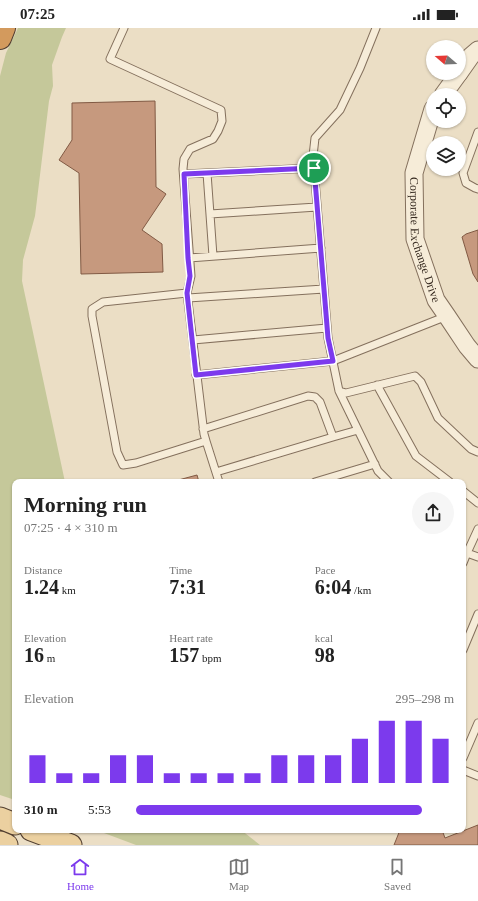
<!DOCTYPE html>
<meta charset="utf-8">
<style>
body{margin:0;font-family:Georgia,serif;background:#f6f6f6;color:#222;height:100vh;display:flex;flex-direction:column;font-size:15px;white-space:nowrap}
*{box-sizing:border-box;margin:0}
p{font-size:13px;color:#767676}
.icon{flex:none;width:22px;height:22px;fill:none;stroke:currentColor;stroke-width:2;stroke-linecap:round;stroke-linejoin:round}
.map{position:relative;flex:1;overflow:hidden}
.details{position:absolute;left:12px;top:451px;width:454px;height:354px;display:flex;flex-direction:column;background:#fff;border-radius:8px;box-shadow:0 1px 3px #0004}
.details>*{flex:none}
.needle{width:26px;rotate:289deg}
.controls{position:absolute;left:426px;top:12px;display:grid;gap:8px}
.controls a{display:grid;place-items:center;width:40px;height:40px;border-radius:50%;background:#fff;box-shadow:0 1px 3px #0004;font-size:20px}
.pin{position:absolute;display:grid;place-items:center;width:34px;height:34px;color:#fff;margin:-17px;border:2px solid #fff;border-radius:50%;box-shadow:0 1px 4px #0007}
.round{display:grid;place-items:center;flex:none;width:42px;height:42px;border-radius:21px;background:#f6f6f6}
.head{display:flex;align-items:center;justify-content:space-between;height:68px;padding:0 12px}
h1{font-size:22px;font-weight:700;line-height:30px}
.stats{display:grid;grid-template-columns:repeat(3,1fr);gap:6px;height:68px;padding:4px 12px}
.stats div{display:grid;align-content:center}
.stats b{font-size:20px;font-weight:700}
.stats small{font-size:11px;font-weight:400}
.stats p{font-size:11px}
.chart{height:112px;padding:8px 12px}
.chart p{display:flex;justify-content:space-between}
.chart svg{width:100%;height:72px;margin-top:4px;stroke:#7c3aed;stroke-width:6}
ul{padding:0 12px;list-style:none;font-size:13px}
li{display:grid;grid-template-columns:64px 48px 1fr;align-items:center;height:30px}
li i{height:10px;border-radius:5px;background:#7c3aed}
.status{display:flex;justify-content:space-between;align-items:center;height:28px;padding:0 20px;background:#fff;direction:ltr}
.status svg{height:11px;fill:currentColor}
.tabs{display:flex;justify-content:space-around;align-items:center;height:56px;border-top:1px solid #e0e0e0;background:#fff;font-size:11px;color:#767676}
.tabs a{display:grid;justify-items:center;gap:2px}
.tabs .selected{color:#7c3aed}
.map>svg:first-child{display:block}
</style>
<div class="status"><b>07:25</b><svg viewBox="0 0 49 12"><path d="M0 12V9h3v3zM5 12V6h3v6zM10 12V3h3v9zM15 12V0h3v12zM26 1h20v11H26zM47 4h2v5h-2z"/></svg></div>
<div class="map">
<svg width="478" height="817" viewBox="0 0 478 817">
<rect width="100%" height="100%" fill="#ebdec5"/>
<path fill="#c5c89a" d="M18,0H66L62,9L52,37L53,58L49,73L35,188L23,232L22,253L65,454H15V772L0,767V48L6,25Z
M96,802H241L260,817H136Z"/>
<path fill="#c6997e" stroke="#815a44" d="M155,73L156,159L166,166L142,202L162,216L163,244L81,246L79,145L59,132L72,112V75Z
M478,202V254L473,246L462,209L466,206Z
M197,447L199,454H171Z
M478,797V817H394L400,802H442L445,810Z"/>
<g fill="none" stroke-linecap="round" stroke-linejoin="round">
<defs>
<path id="service" d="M124,0L110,31L221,82L222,93L218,103L213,111L190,121L184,131L183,141L191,248L187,265L103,274L92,281V288L117,424L123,437L136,435L206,413L219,454
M376,0L360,40L340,82L315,110L313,128L328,310L339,363L346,365L415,348L421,354L438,390L471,421L478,424
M478,104L463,145L466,155L475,160L478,161
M207,145L213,228
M184,146L314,140
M210,186L317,179
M189,230L321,220
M187,265L204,406L206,413
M188,270L324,261
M193,312L327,300
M196,347L333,333L447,288
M377,357L416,428L450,454
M339,363L378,443L389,454
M203,401L308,368L315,369L320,374L333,409L358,402
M216,444L333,409
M315,454L375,436
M463,463L478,475
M478,501L467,525L478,529
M463,522L467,525L463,535
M463,622L478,586
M463,730L478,695
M463,742L478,748"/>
<g id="tertiary">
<path d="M459,45L471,28L478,22"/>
<path d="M443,67L459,45"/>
<path id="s1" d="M433,81L414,145L415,211L436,272L447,288L467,318L478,331"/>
</g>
<path id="primary" d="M0,790L15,796
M31,802L71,817
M0,814L7,817"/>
<path id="motorway" d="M0,10L4,0"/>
</defs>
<use href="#service" stroke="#84705d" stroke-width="9"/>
<use href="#tertiary" stroke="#84705d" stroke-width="19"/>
<use href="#primary" stroke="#523f30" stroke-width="23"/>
<use href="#motorway" stroke="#523f30" stroke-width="24"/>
<use href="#service" stroke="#f6ecd8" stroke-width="7"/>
<use href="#tertiary" stroke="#f6ecd8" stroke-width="17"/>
<use href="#primary" stroke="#ebd0a0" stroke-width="21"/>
<use href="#motorway" stroke="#d39a5d" stroke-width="22"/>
</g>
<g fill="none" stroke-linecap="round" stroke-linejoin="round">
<defs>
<path id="route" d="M314,140L328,310L333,333L196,347L187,265L190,248L188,230L184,146Z"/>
</defs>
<use href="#route" stroke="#fff" stroke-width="8"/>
<use href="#route" stroke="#7c3aed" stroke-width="5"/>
</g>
<g text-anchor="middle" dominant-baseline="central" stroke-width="3.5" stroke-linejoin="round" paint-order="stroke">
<g font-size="12" fill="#35291f" stroke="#f3e8d4">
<text stroke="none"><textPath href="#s1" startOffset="135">Corporate Exchange Drive</textPath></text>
</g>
</g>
</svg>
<div class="controls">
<a><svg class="needle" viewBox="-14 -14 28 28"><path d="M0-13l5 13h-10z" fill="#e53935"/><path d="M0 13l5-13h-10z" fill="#767676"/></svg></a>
<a><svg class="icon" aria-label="locate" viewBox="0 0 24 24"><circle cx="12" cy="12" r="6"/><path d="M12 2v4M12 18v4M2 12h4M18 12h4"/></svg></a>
<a><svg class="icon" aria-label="layers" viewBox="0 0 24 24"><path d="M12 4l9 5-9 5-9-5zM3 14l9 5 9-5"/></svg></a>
</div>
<div class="pin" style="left:314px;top:140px;background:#1e9e55"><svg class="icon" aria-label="arrive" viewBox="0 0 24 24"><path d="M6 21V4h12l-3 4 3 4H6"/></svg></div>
<section class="details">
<div class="head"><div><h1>Morning run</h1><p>07:25 · 4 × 310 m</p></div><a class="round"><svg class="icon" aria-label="share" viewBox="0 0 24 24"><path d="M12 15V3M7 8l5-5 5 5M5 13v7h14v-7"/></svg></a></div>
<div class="stats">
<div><p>Distance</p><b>1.24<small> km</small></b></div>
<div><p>Time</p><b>7:31</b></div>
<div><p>Pace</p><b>6:04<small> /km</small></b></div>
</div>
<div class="stats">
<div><p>Elevation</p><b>16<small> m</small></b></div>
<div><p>Heart rate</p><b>157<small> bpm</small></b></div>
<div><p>kcal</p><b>98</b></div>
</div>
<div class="chart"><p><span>Elevation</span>295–298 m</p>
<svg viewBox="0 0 160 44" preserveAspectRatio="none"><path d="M5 44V27M15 44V38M25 44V38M35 44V27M45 44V27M55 44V38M65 44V38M75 44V38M85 44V38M95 44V27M105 44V27M115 44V27M125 44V17M135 44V6M145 44V6M155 44V17"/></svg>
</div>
<ul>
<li><b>310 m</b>5:53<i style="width:90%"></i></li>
</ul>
</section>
</div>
<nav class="tabs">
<a class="selected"><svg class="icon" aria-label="home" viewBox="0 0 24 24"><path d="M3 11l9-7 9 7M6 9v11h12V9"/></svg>Home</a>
<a><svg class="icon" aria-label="map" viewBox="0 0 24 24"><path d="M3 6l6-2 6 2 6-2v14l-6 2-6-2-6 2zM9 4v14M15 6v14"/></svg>Map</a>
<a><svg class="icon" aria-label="saved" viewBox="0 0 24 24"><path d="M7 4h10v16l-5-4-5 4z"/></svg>Saved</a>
</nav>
